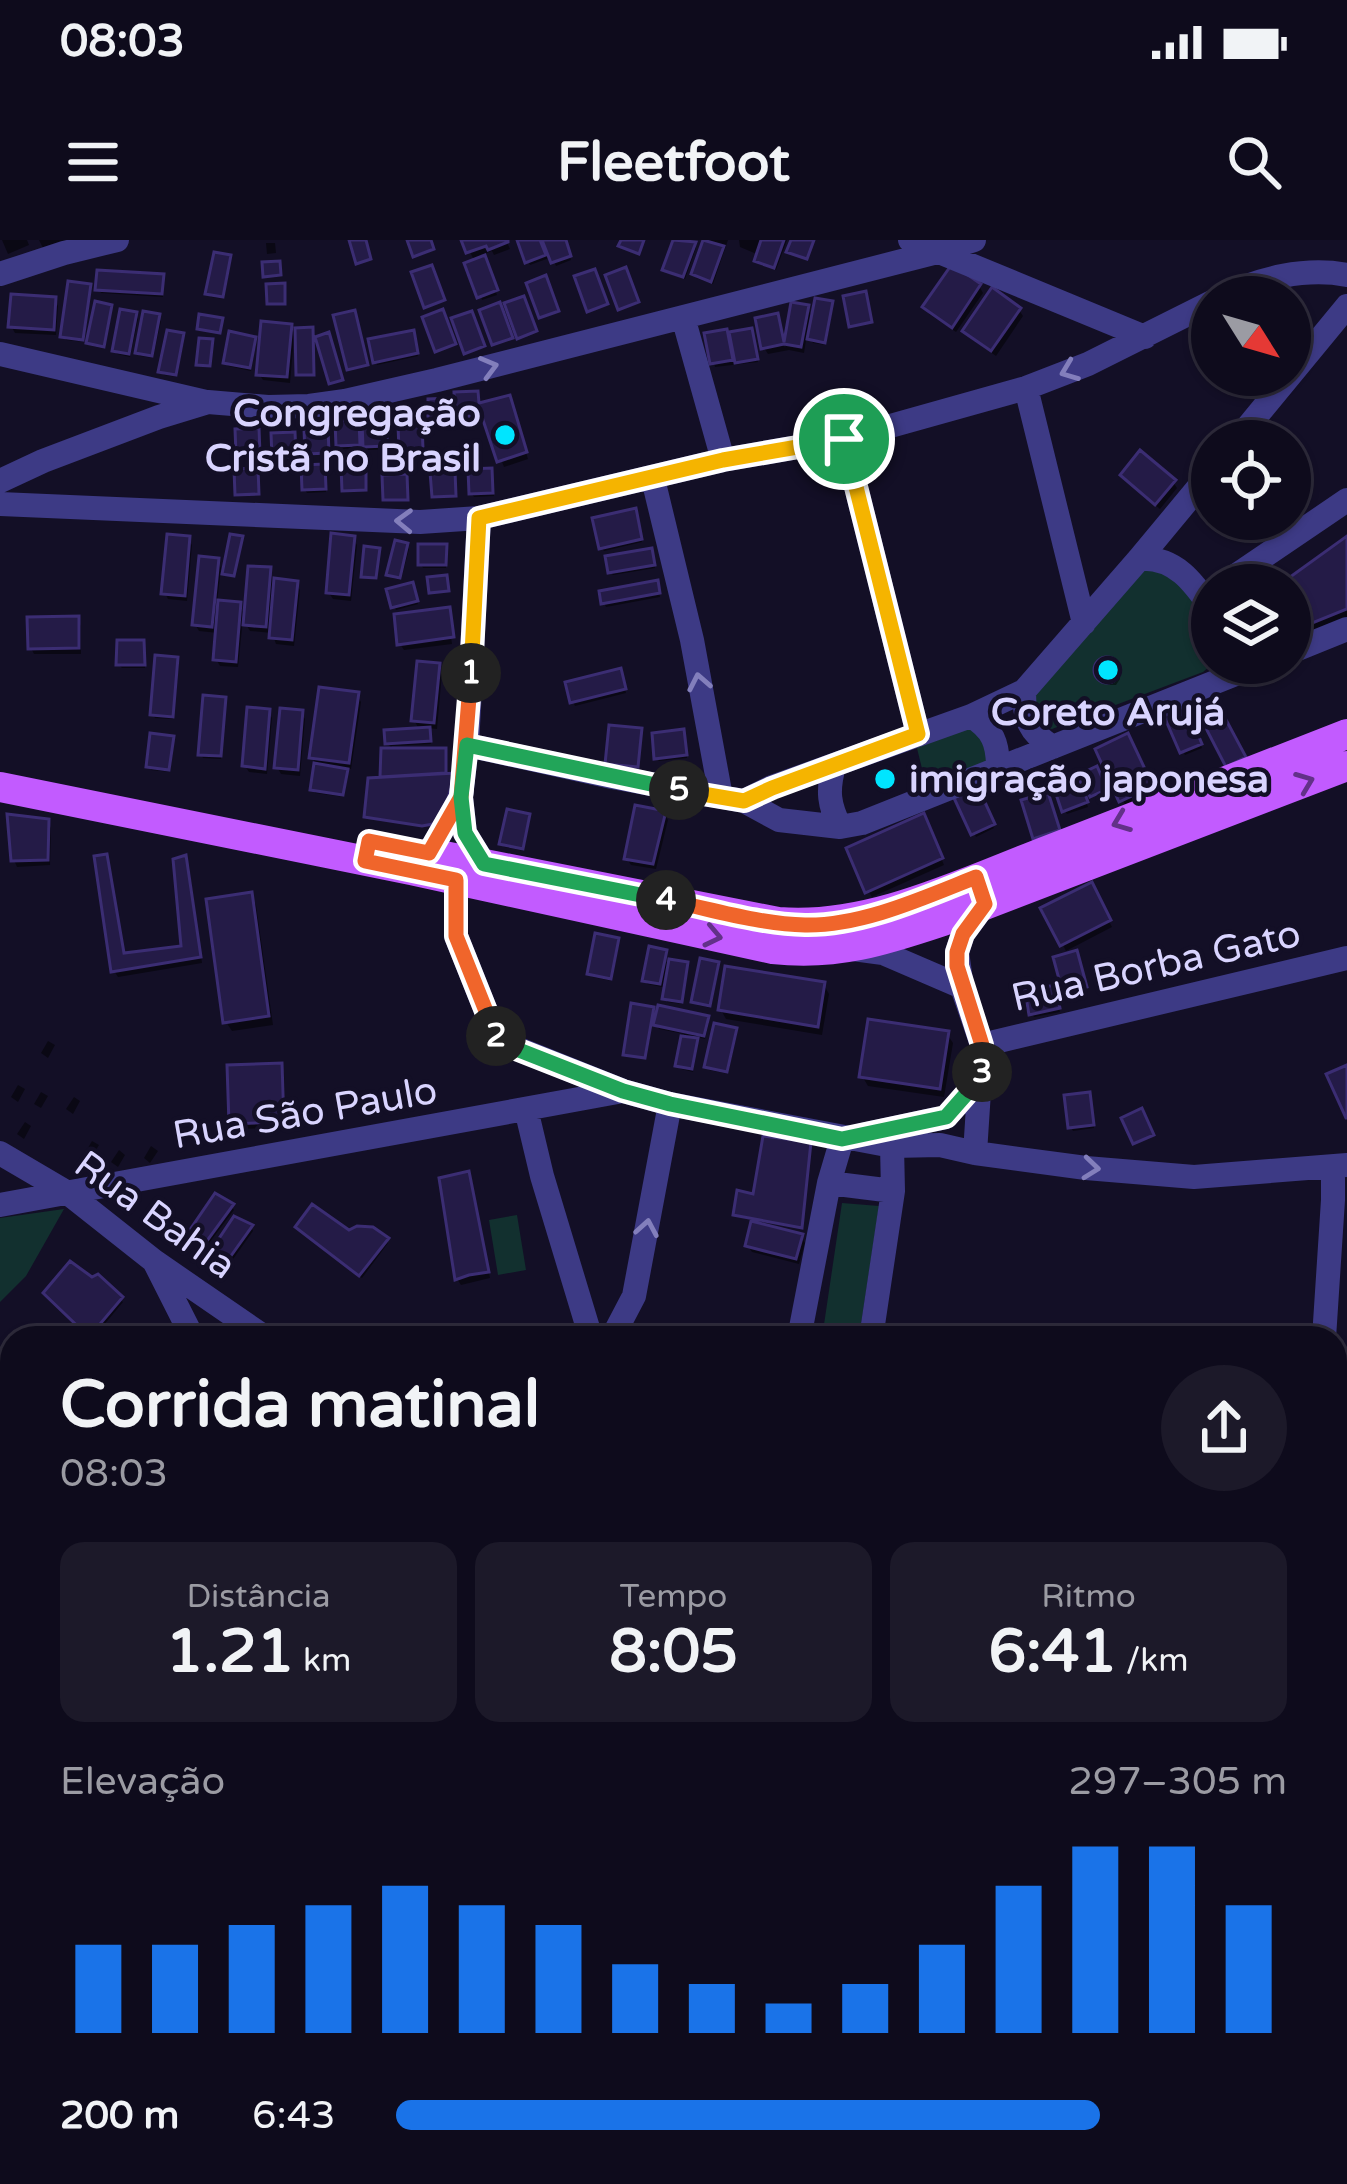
<!DOCTYPE html>
<html lang="pt">
<meta charset="utf-8">
<style>
body{margin:0;font-family:"Varela Round",sans-serif;background:#1c1929;color:#f1f3f6;height:100vh;display:flex;flex-direction:column;font-size:45px;white-space:nowrap}
*{box-sizing:border-box;margin:0}
p{font-size:39px;color:#9b9ba3}
.icon{flex:none;width:66px;height:66px;fill:none;stroke:currentColor;stroke-width:2;stroke-linecap:round;stroke-linejoin:round}
.map{position:relative;flex:1;overflow:hidden}
.details{position:absolute;left:0px;top:1086px;width:1347px;height:858px;display:flex;flex-direction:column;background:#0e0b1c;border-radius:36px 36px 0 0;box-shadow:0 3px 9px #0004,0 0 0 3px #2e2b3b}
.details>*{flex:none}
.needle{width:78px;rotate:127deg}
.buttons{position:absolute;left:1191px;top:36px;display:grid;gap:24px}
.buttons a{display:grid;place-items:center;width:120px;height:120px;border-radius:50%;background:#0e0b1c;box-shadow:0 3px 9px #0004,0 0 0 3px #2e2b3b;font-size:60px}
.pin{position:absolute;display:grid;place-items:center;width:102px;height:102px;color:#fff;margin:-51px;border:6px solid #fff;border-radius:50%;box-shadow:0 3px 12px #0007}
.km{position:absolute;width:60px;height:60px;margin:-30px;border-radius:50%;background:#222;color:#fff;font-size:33px;line-height:60px;text-align:center}
.round{display:grid;place-items:center;flex:none;width:126px;height:126px;border-radius:63px;background:#1c1929}
.summary{display:flex;align-items:center;justify-content:space-between;height:204px;padding:0 60px}
h1{font-size:66px;font-weight:700;line-height:90px}
.stats{display:grid;grid-template-columns:repeat(3,1fr);gap:18px;height:204px;padding:12px 60px}
.stats div{display:grid;align-content:center;border-radius:24px;background:#1c1929;text-align:center}
.stats b{font-size:60px;font-weight:700}
.stats small{font-size:33px;font-weight:400}
.stats p{font-size:33px}
.chart{height:336px;padding:24px 60px}
.chart p{display:flex;justify-content:space-between}
.chart svg{width:100%;height:216px;margin-top:12px;stroke:#1a73e8;stroke-width:6}
ul{padding:0 60px;list-style:none;font-size:39px}
li{display:grid;grid-template-columns:192px 144px 1fr;align-items:center;height:90px}
li i{height:30px;border-radius:15px;background:#1a73e8}
.status{display:flex;justify-content:space-between;align-items:center;height:84px;padding:0 60px;background:#0e0b1c;direction:ltr}
.status svg{height:33px;fill:currentColor}
header{display:flex;justify-content:space-between;align-items:center;height:156px;padding:0 60px;background:#0e0b1c;font-size:54px;font-weight:700}
.map>svg:first-child{display:block}
</style>
<div class="status"><b>08:03</b><svg viewBox="0 0 49 12"><path d="M0 12V9h3v3zM5 12V6h3v6zM10 12V3h3v9zM15 12V0h3v12zM26 1h20v11H26zM47 4h2v5h-2z"/></svg></div>
<header><svg class="icon" aria-label="menu" viewBox="0 0 24 24"><path d="M4 6h16M4 12h16M4 18h16"/></svg>Fleetfoot<svg class="icon" aria-label="search" viewBox="0 0 24 24"><circle cx="10" cy="10" r="6"/><path d="M15 15l6 6"/></svg></header>
<div class="map">
<svg width="1347" height="1944" viewBox="0 0 1347 1944">
<rect width="100%" height="100%" fill="#130f26"/>
<path fill="#12302f" d="M1147,326L1184,343L1211,383L1210,426L1203,432L1052,489L1039,486L1030,456Z
M971,484L983,492L991,523L927,549L916,504Z
M842,963L879,966L859,1098H822Z
M64,969L26,1036L0,1062V978Z
M517,975L526,1030L498,1035L489,980Z
M0,1879L12,1881V1932L51,1933L21,1944H0Z
M401,1932H521L512,1944H416Z
M651,1932H877L875,1944H666Z"/>
<path fill="#0007" d="M2,0H27L29,5L8,14Z
M39,0H67L44,10Z
M464,0H506L510,9L494,15L492,11L481,15L497,55L482,60L475,22Z
M520,0H564L571,20L556,26L552,17L530,25Z
M676,0L694,4L696,8L685,39L668,33L666,30Z
M706,0H728L713,44L696,38L694,34Z
M739,0H787L776,30L759,24L757,21L759,15L740,7Z
M266,3H275L276,13L267,14Z
M229,18L231,21L224,59L211,57L209,53Z
M162,37L163,57L101,53L99,49Z
M979,46L983,53L956,92L929,74L926,67Z
M89,47L91,51L84,102L66,100L64,96Z
M54,60L58,66L56,95L15,93L11,86Z
M831,64L833,67L826,105L813,103L807,94L804,113L789,110L768,114L764,108L777,76L785,108L794,65L807,68L814,80Z
M110,67L112,71L105,109L92,106L90,103Z
M1019,70L1023,76L996,116L969,97L966,91Z
M136,75L138,79L130,117L117,114L115,110Z
M158,77L161,81L153,118L140,116L138,112Z
M291,86L297,97H294L290,143L263,140L259,134Z
M751,91L758,122L715,127L707,96Z
M182,96L184,100L177,137L164,135L162,131Z
M414,97L418,116L377,125L375,121Z
M254,99L256,103L251,131L228,126L226,122Z
M477,154L481,166L512,165L528,219L504,227L482,169L481,182L462,183L452,167L453,186L434,187L431,183L450,161L458,174Z
M358,183L366,197L387,188L388,209L368,210L360,196V208L341,209L339,205Z
M294,195L296,220L277,221L275,217Z
M324,227L326,252L307,253L305,250Z
M491,231L494,256L474,257L472,254Z
M1124,236L1173,242L1177,248L1160,269L1127,242Z
M636,275L642,302L604,311L602,308Z
M353,298L357,305L351,361L333,359L329,353Z
M188,299L192,305L187,361L168,359L165,353Z
M1347,299V380L1290,403V345H1284Z
M406,305L409,309L401,340L392,338L390,334Z
M445,307L446,328H423L421,324Z
M652,315L655,328L613,335L610,332Z
M217,321L221,328L217,363L239,365L246,377L269,330L273,341L296,343L300,350L294,406L276,404L272,393L250,391L243,379L238,427L220,426L216,419L218,393L199,391L195,384Z
M658,347L660,357L606,367L604,363Z
M414,349L418,364L396,370L394,366Z
M448,373L452,404L404,410L400,404Z
M77,379L81,386V414H34L31,408Z
M143,403L145,428H122L119,425Z
M176,420L179,423L173,479L155,478L153,474Z
M1110,420L1120,431V439L1116,445H1108L1099,435L1098,426L1103,421Z
M438,426L442,433L437,489L427,488L431,504L392,506V510L388,503L420,491L414,480Z
M622,435L626,453L575,466L573,462Z
M357,455L361,462L351,529L343,528L348,535L344,557L315,553L313,549L317,526L312,517Z
M224,460L226,463L221,519L203,518L201,514Z
M1185,470L1202,508L1185,515L1168,478Z
M268,471L272,478L267,534L249,532L245,526Z
M301,473L305,479L300,536L281,534L277,527Z
M683,493L687,518L659,521L657,518Z
M1127,497L1154,553L1126,567L1099,510Z
M172,499L174,503L170,532L151,530L149,526Z
M1079,542L1088,567L1067,574L1065,571Z
M977,551L994,588L976,597L958,560Z
M664,573L668,580L656,629L631,625L627,619Z
M528,576L530,580L524,611L504,607L502,603Z
M47,581L51,588L50,625L17,627L14,620Z
M926,583L944,625L872,657L868,651Z
M105,618L109,624L125,716L184,708L185,619L189,625L202,723L118,737L114,731Z
M1091,646L1112,687L1066,711L1045,669Z
M251,655L256,665L273,785L232,791L226,782Z
M617,701L619,704L612,741L592,737L590,734Z
M665,712L666,722L686,725L688,728L682,764L667,762V748L647,744L645,740Z
M1078,717L1087,751L1068,756L1066,753Z
M717,724L719,728L711,768L697,765L695,761Z
M824,745L829,754L822,795L726,779L721,770Z
M1056,752L1060,772L1034,777L1032,774Z
M652,769L658,780L707,779L709,783L705,799L693,796L698,805L693,832L681,829L678,826L684,794L659,789L653,779L647,815L626,812Z
M735,790L737,794L728,834L709,830L707,826Z
M947,794L953,803L944,857L868,846L862,836Z
M48,801L55,805L48,818L41,813Z
M280,826L284,833L286,888L235,889L232,883Z
M18,845L25,849L18,862L11,857Z
M41,852L48,856L41,868L34,864Z
M74,857L80,861L73,874L66,869Z
M1090,858L1094,888L1073,891L1071,887Z
M25,882L31,886L24,899L17,894Z
M92,901L99,905L91,918L85,913Z
M151,906L158,911L150,923L144,918Z
M119,910L125,915L118,927L111,922Z
M468,934L472,941L490,1038L461,1045L457,1039L443,941Z
M232,967L234,970L206,1007L192,997Z
M251,987L253,991L231,1022L225,1017L220,1020L215,1016Z
M301,991L349,994L386,1000L388,1003L362,1038Z
M801,996L805,1003L799,1024L752,1012L748,1006Z
M91,1041L123,1062L93,1098L48,1057Z
M12,1410V1430L8,1427L0,1434V1423Z"/>
<path fill="#241b47" stroke="#3b2d73" stroke-width="3" d="M349,0H366L371,19L356,24Z
M407,0H431L434,9L413,17Z
M461,0H508V2L488,10L486,6L466,13Z
M517,0H540L546,15L525,23Z
M542,0H566L571,16L551,23Z
M621,0H644L639,14L618,6Z
M673,0L696,2L683,37L662,30Z
M703,0L724,6L711,42L691,34Z
M761,0H784L774,28L754,21Z
M791,0H814L807,19L786,12Z
M214,12L231,15L223,57L205,54Z
M485,15L498,50L477,58L464,23Z
M280,21L281,35L263,37L262,22Z
M952,24L981,44L952,88L922,67Z
M432,25L445,60L424,68L411,32Z
M626,27L639,62L618,70L605,35Z
M595,29L608,64L587,72L574,36Z
M97,30L164,34L162,54L95,50Z
M546,35L559,71L539,78L526,43Z
M68,41L91,44L83,100L60,97Z
M285,43V64H267L266,44Z
M992,47L1021,68L991,111L962,91Z
M866,51L872,82L849,87L843,56Z
M11,54L56,57L54,90L8,87Z
M524,56L537,91L517,99L504,63Z
M815,58L833,61L825,103L807,99Z
M95,61L112,65L104,107L86,103Z
M500,62L513,98L492,105L479,70Z
M791,62L809,65L801,107L784,104L761,109L755,78L778,73L784,102Z
M120,69L137,72L129,114L112,111Z
M443,69L456,104L435,112L422,77Z
M355,70L368,125L347,130L333,75Z
M143,71L160,74L152,116L135,113Z
M472,71L485,106L464,114L451,78Z
M199,74L223,78L220,93L197,89Z
M261,81L292,84L287,137L256,135Z
M313,87L314,135H296L295,88Z
M752,88L758,119L735,123L729,92Z
M727,89L733,120L710,124L704,93Z
M167,90L184,93L176,135L158,132Z
M414,90L418,113L373,123L368,99Z
M229,91L256,97L250,128L223,123Z
M329,92L343,140L329,144L315,97Z
M199,98L213,99L210,126L196,125Z
M478,151L479,163L510,155L527,212L497,222L479,168V176L455,177L454,152Z
M452,158L453,183L428,184V159Z
M359,180L360,205L336,206L335,181Z
M387,181V206L363,207L362,182Z
M422,184L423,209L399,210L398,185Z
M259,188L260,214H236L235,189Z
M328,188L329,213L305,214L304,189Z
M295,192L296,217L272,218L271,193Z
M1140,210L1176,240L1155,265L1120,235Z
M325,224L326,249L302,250L301,225Z
M366,224V250L342,251L341,226Z
M258,228L259,254L235,255L234,229Z
M492,228L493,253L469,254L468,229Z
M455,231L456,256L432,257L430,232Z
M407,234L408,260H383L382,235Z
M636,268L642,299L599,309L592,278Z
M331,293L355,296L349,355L326,353Z
M167,294L190,296L185,356L161,354Z
M230,294L243,296L234,336L222,334Z
M1347,296V369L1290,392V345H1279Z
M395,300L408,303L400,338L386,335Z
M418,304H447L446,325H418Z
M364,306L380,308L376,338L361,337Z
M652,308L655,325L608,333L605,316Z
M199,316L219,318L212,387L192,385Z
M248,326L271,327L266,387L243,385Z
M447,335L449,351L429,353L427,337Z
M274,338L298,341L292,400L269,398Z
M658,340L660,353L601,364L599,351Z
M413,342L418,361L391,368L386,349Z
M218,360L241,362L236,422L213,420Z
M450,367L454,397L397,405L394,374Z
M79,376V408L28,409L27,377Z
M117,400H144L145,425H116Z
M155,415L178,417L173,477L150,475Z
M1094 430a13 13 0 1 1 26 0a13 13 0 1 1-26 0Z
M417,421L440,423L434,483L411,481Z
M621,428L626,449L570,463L565,442Z
M319,447L359,452L349,523L309,518Z
M203,455L226,457L221,516L198,515Z
M1216,461L1246,517L1226,527L1197,471Z
M1186,466L1202,504L1180,513L1164,476Z
M247,467L270,469L265,529L242,526Z
M280,468L303,470L298,530L274,528Z
M609,485L642,488L638,527L605,524Z
M430,487L431,501L385,504L384,490Z
M684,489L687,515L654,519L652,493Z
M150,493L174,496L169,530L146,527Z
M1128,493L1153,546L1119,562L1095,509Z
M381,508H446V533L380,537Z
M314,523L348,529L343,555L310,550Z
M1097,526L1107,549L1090,557L1080,534Z
M455,533L443,577L433,584L422,586L364,577L368,538Z
M1078,535L1088,562L1062,572L1053,545Z
M978,547L995,584L971,595L954,558Z
M1048,552L1060,590L1033,599L1021,560Z
M635,565L666,571L653,624L624,619Z
M507,569L530,574L523,609L499,604Z
M924,573L943,618L865,653L846,608Z
M7,574L49,579L48,620L11,621Z
M107,614L124,713L181,706L173,619L186,615L201,717L111,732L94,616Z
M1092,642L1111,680L1060,706L1040,668Z
M252,652L269,776L223,783L206,659Z
M595,693L619,698L611,739L587,734Z
M649,706L667,710L660,744L642,741Z
M1077,710L1087,747L1063,754L1053,717Z
M700,718L719,722L710,766L691,762Z
M669,719L688,722L682,762L662,759Z
M725,726L825,742L818,787L718,770Z
M1055,745L1060,768L1029,775L1025,751Z
M631,763L654,767L645,818L623,815Z
M658,765L709,776L704,796L653,785Z
M868,779L949,791L940,849L859,837Z
M714,783L737,788L727,832L704,827Z
M681,796L698,798L692,829L675,826Z
M282,823L284,882L229,884L227,825Z
M1347,825V878H1346L1326,834Z
M1090,852L1094,885L1068,888L1064,855Z
M1142,868L1154,895L1133,904L1121,878Z
M763,896L811,902L802,988L733,975L737,950L753,954Z
M469,931L489,1032L469,1035L455,1040L439,938Z
M215,953L234,964L204,1005L187,994Z
M312,964L349,990L357,986L373,987L389,998L359,1036L295,987Z
M234,976L253,985L228,1020L221,1015L217,1018L210,1012Z
M751,981L803,994L796,1019L745,1006Z
M70,1021L92,1037L98,1034L123,1057L89,1097L43,1053Z
M0,1160L10,1178L7,1231L0,1226Z
M0,1226L7,1231L3,1282L0,1284Z
M0,1450L12,1459V1470L0,1484Z
M6,1645L12,1652V1700L0,1682V1648Z
M0,1689L12,1709V1721L0,1726Z"/>
<g fill="none" stroke-linecap="round" stroke-linejoin="round">
<path stroke="#3d3a85" stroke-width="24" d="M910,0L1145,97
M0,34L64,13L117,0
M1222,57C1259,38 1306,27 1347,35
M683,77L723,220
M0,114L206,162
M1026,148L1084,383
M844,199L918,494
M1236,201L1347,66
M653,239L692,400L721,557
M0,241L43,221L159,177L208,162L268,167L309,166L345,161L437,140L937,12L974,0
M0,264L420,282L479,278L723,220L844,199L1026,148L1088,124L1212,62
M479,278L467,505L461,557L465,593L484,624
M1139,319C1175,316 1194,343 1212,369
M1222,345L1347,260
M1290,412L1347,389
M1024,451C1024,478 1029,493 1053,507
M971,476C993,490 998,503 998,528
M467,505L612,537L744,561L779,580L840,587L862,583L1263,423
M834,526C827,551 829,565 840,587
M744,561L772,547L971,476L1024,451L1139,319L1212,231
M429,613L460,559
M456,640V696L496,796L506,804L623,851L670,864L892,906L940,905L975,913L1086,928L1194,937L1347,925
M853,709L883,713L962,747
M982,805L1347,718
M526,869L542,936L591,1098
M862,895L946,877L982,837
M0,913L68,953L154,1021L266,1098
M975,913L982,805L962,747L957,712L963,694L985,664
M829,943L893,951
M0,965L623,851
M155,1023L193,1098
M612,1098L634,1056L670,864
M799,1098L829,943L842,899
M871,1098L893,951L892,906
M1324,1098L1333,960V927
M0,1137L12,1168
M0,1292L12,1280
M0,1338L12,1348
M1335,1378L1347,1375
M0,1561L12,1571
M0,1618L12,1609
M1335,1687L1347,1686
M1335,1738L1345,1944
M0,1808L12,1804
M0,1860L12,1861
M347,1932L364,1944
M1152,1932L1153,1944
M285,1944L288,1932
M540,1944L548,1932
M606,1944L615,1932
M887,1944L890,1932
M1084,1944L1087,1932"/>
<path stroke="#c25bff" stroke-width="30" d="M0,547L411,630L773,709C837,716 883,701 943,681L1347,526
M429,613L778,682C869,690 965,642 1049,610C1149,572 1248,533 1347,494"/>
</g>
<defs><path id="oneway-chevron" d="M-2-3.5L2.5 0L-2 3.5" fill="none" stroke-width="1.6" stroke-linecap="round" stroke-linejoin="round" transform="scale(3)"/></defs>
<g stroke="#837fbc">
<use href="#oneway-chevron" transform="translate(489 127) rotate(-15)"/>
<use href="#oneway-chevron" transform="translate(1069 131) rotate(159)"/>
<use href="#oneway-chevron" transform="translate(404 281) rotate(-178)"/>
<use href="#oneway-chevron" transform="translate(699 442) rotate(-101)"/>
<use href="#oneway-chevron" transform="translate(1091 928) rotate(6)"/>
<use href="#oneway-chevron" transform="translate(647 988) rotate(-80)"/>
</g>
<g stroke="#623188">
<use href="#oneway-chevron" transform="translate(1305 542) rotate(-21)"/>
<use href="#oneway-chevron" transform="translate(1121 582) rotate(159)"/>
<use href="#oneway-chevron" transform="translate(713 696) rotate(12)"/>
</g>
<g fill="none" stroke-linecap="round" stroke-linejoin="round">
<defs>
<path id="split-1" d="M471,433L479,278L723,220L844,199"/>
<path id="split-2" d="M471,433L461,557L429,613L369,601L365,621L456,640V696L496,796"/>
<path id="split-3" d="M496,796L506,805L623,851L670,864L842,899L946,877L982,836V832"/>
<path id="split-4" d="M666,660C711,669 759,684 805,685C862,686 923,658 976,637L985,664L963,694L957,712V726L982,805V832"/>
<path id="split-5" d="M666,660L484,624L465,593L461,557L467,505L679,550"/>
<path id="split-6" d="M679,550L744,561L772,548L918,494L844,199"/>
</defs>
<use href="#split-1" stroke="#fff" stroke-width="24"/>
<use href="#split-2" stroke="#fff" stroke-width="24"/>
<use href="#split-3" stroke="#fff" stroke-width="24"/>
<use href="#split-4" stroke="#fff" stroke-width="24"/>
<use href="#split-5" stroke="#fff" stroke-width="24"/>
<use href="#split-6" stroke="#fff" stroke-width="24"/>
<use href="#split-1" stroke="#f5b400" stroke-width="15"/>
<use href="#split-2" stroke="#f0652b" stroke-width="15"/>
<use href="#split-3" stroke="#22a559" stroke-width="15"/>
<use href="#split-4" stroke="#f0652b" stroke-width="15"/>
<use href="#split-5" stroke="#22a559" stroke-width="15"/>
<use href="#split-6" stroke="#f5b400" stroke-width="15"/>
</g>
<g fill="#00e5ff" stroke="#130f26" stroke-width="4.5">
<circle cx="505" cy="195" r="12"/>
<circle cx="1108" cy="430" r="12"/>
<circle cx="885" cy="539" r="12"/>
</g>
<g text-anchor="middle" dominant-baseline="central" stroke-width="9" stroke-linejoin="round" paint-order="stroke">
<g font-size="39" font-weight="bold" fill="#d9d4ff" stroke="#130f26" text-anchor="end">
<text x="481" y="173">Congregação<tspan x="481" dy="45">Cristã no Brasil</tspan></text>
<text x="1108" y="472" text-anchor="middle">Coreto Arujá</text>
<text x="909" y="539" text-anchor="start">imigração japonesa</text>
</g>
<g font-size="39" fill="#d9d4ff" stroke="#130f26">
<text transform="translate(1156 726) rotate(-13)">Rua Borba Gato</text>
<text transform="translate(305 873) rotate(-10)">Rua São Paulo</text>
<text transform="translate(155 975) rotate(36)">Rua Bahia</text>
</g>
</g>
</svg>
<div class="buttons">
<a><svg class="needle" viewBox="-14 -14 28 28"><path d="M0-13l5 13h-10z" fill="#e53935"/><path d="M0 13l5-13h-10z" fill="#9b9ba3"/></svg></a>
<a><svg class="icon" aria-label="locate" viewBox="0 0 24 24"><circle cx="12" cy="12" r="6"/><path d="M12 2v4M12 18v4M2 12h4M18 12h4"/></svg></a>
<a><svg class="icon" aria-label="layers" viewBox="0 0 24 24"><path d="M12 4l9 5-9 5-9-5zM3 14l9 5 9-5"/></svg></a>
</div>
<div class="pin" style="left:844px;top:199px;background:#1e9e55"><svg class="icon" aria-label="arrive" viewBox="0 0 24 24"><path d="M6 21V4h12l-3 4 3 4H6"/></svg></div>
<b class="km" style="left:471px;top:433px">1</b>
<b class="km" style="left:496px;top:796px">2</b>
<b class="km" style="left:982px;top:832px">3</b>
<b class="km" style="left:666px;top:660px">4</b>
<b class="km" style="left:679px;top:550px">5</b>
<section class="details">
<div class="summary"><div><h1>Corrida matinal</h1><p>08:03</p></div><a class="round"><svg class="icon" aria-label="share" viewBox="0 0 24 24"><path d="M12 15V3M7 8l5-5 5 5M5 13v7h14v-7"/></svg></a></div>
<div class="stats">
<div><p>Distância</p><b>1.21<small> km</small></b></div>
<div><p>Tempo</p><b>8:05</b></div>
<div><p>Ritmo</p><b>6:41<small> /km</small></b></div>
</div>
<div class="chart"><p><span>Elevação</span>297–305 m</p>
<svg viewBox="0 0 160 44" preserveAspectRatio="none"><path d="M5 44V26M15 44V26M25 44V22M35 44V18M45 44V14M55 44V18M65 44V22M75 44V30M85 44V34M95 44V38M105 44V34M115 44V26M125 44V14M135 44V6M145 44V6M155 44V18"/></svg>
</div>
<ul>
<li><b>200 m</b>6:43<i style="width:79%"></i></li>
</ul>
</section>
</div>
